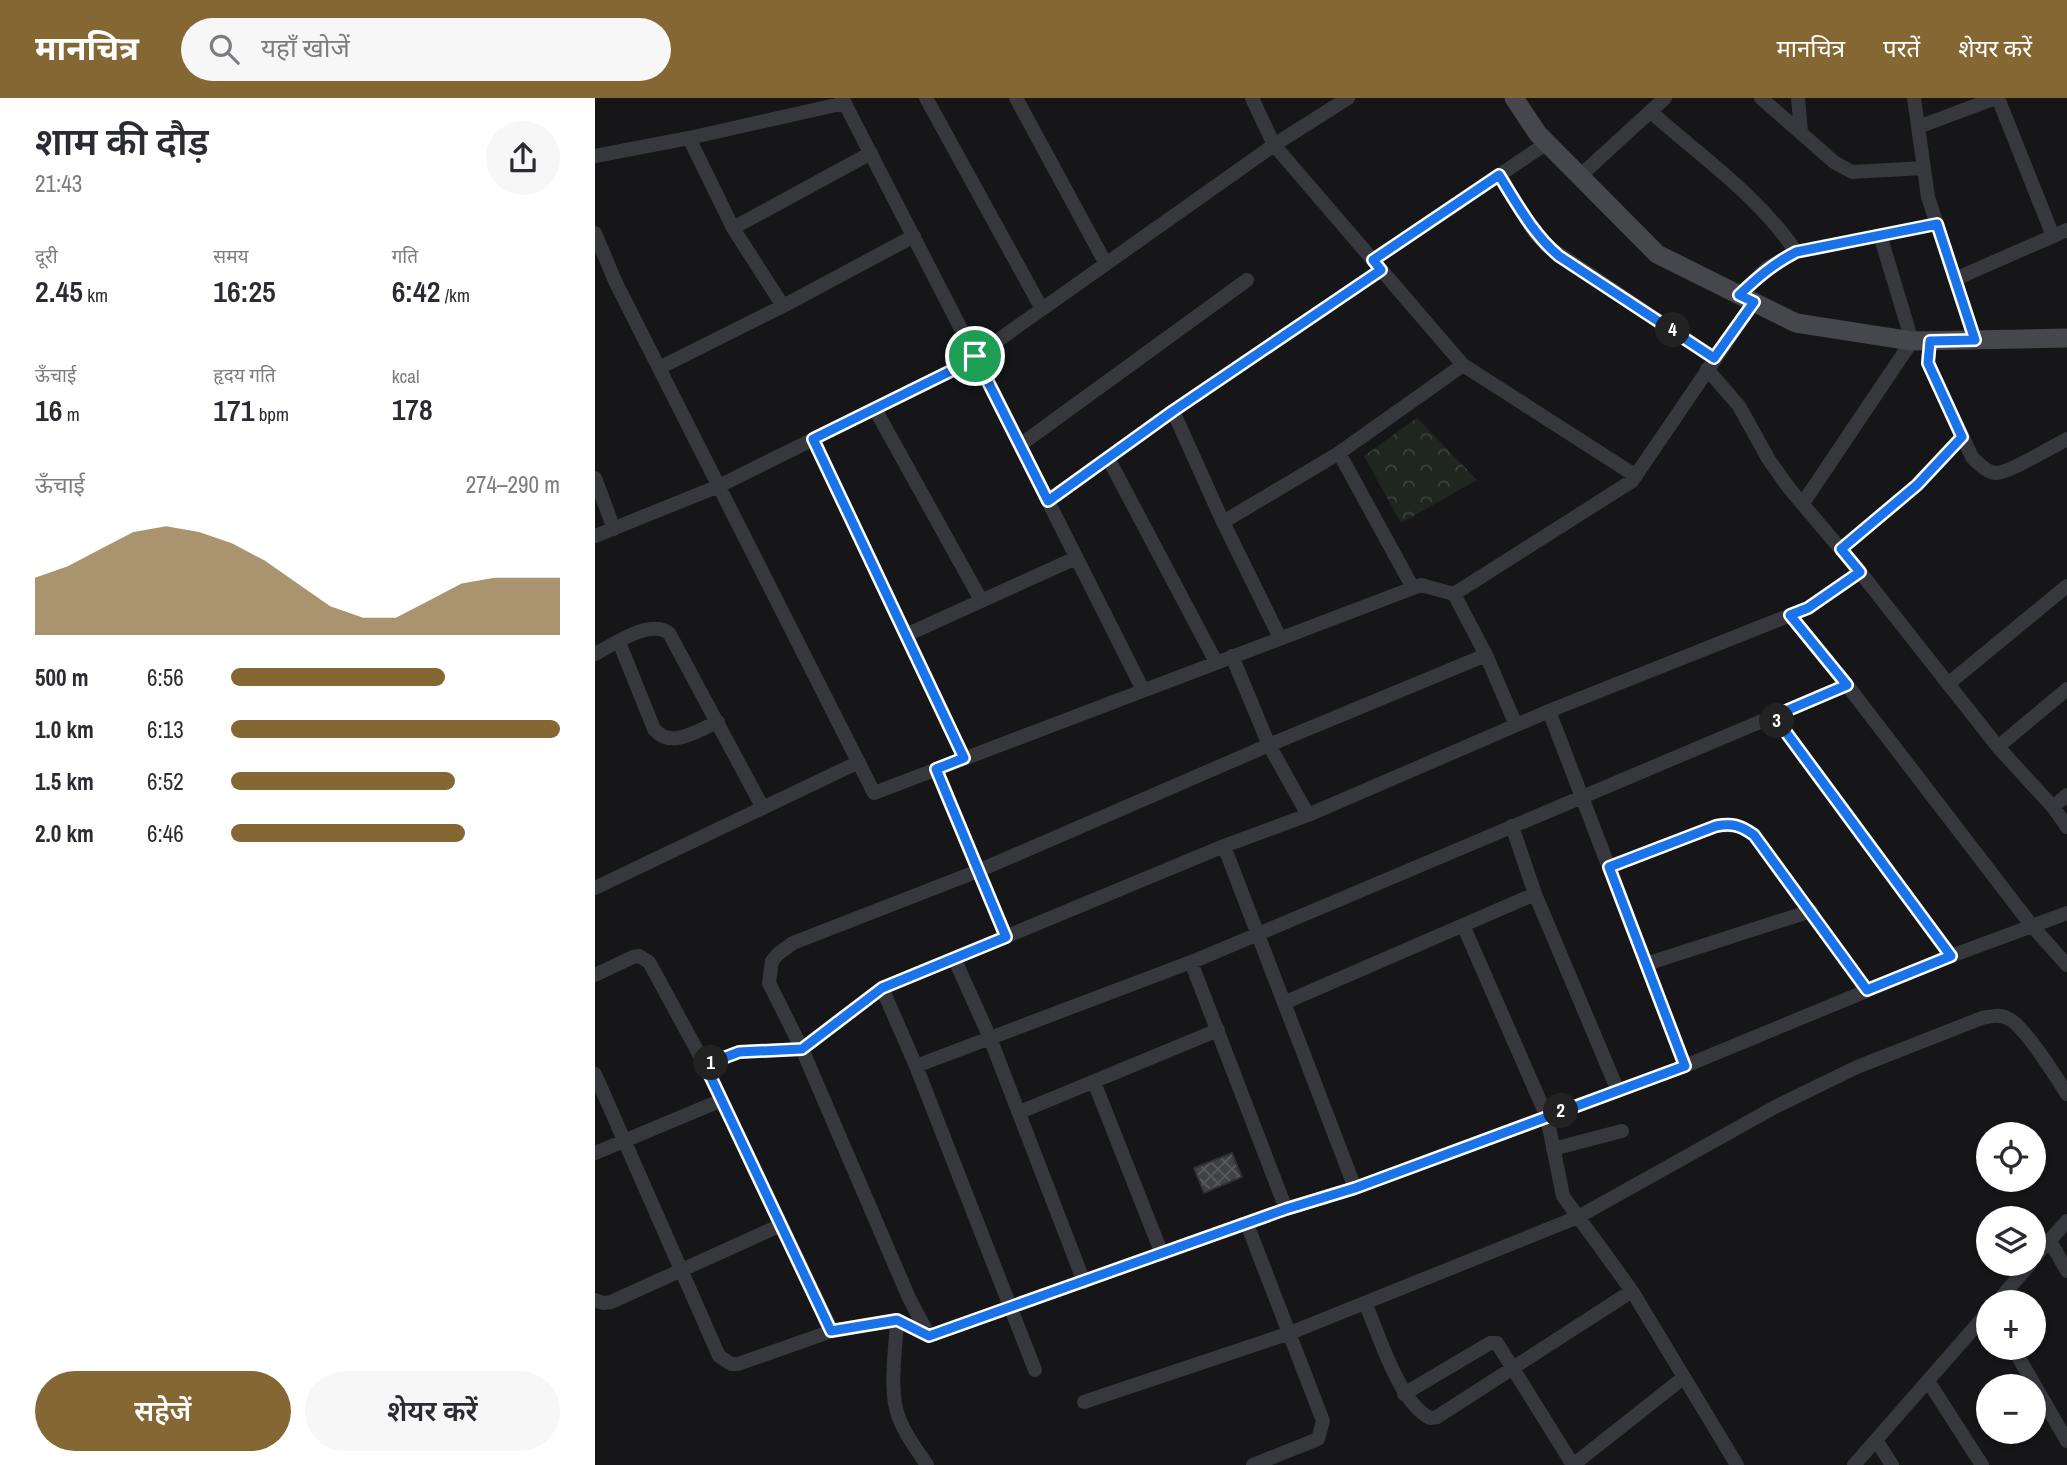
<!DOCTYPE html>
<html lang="hi">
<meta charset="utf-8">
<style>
body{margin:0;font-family:"Archivo Narrow","Noto Sans Devanagari",sans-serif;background:#f7f7f7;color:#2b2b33;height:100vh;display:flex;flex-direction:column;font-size:26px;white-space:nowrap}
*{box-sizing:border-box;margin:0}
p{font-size:23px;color:#7c7c81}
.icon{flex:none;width:38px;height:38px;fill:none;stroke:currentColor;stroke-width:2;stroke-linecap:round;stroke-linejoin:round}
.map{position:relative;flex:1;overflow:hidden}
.details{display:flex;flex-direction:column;background:#fff;width:595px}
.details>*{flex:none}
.tools{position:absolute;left:1381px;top:1024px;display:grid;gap:14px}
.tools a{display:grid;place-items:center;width:70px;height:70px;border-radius:50%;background:#fff;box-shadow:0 2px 5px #0004;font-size:35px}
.pin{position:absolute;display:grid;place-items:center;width:60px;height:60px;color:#fff;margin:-30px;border:4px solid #fff;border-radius:50%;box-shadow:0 2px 7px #0007}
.km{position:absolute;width:35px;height:35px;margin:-18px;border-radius:50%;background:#222;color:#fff;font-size:19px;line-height:35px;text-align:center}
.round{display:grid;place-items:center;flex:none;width:74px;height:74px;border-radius:37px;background:#f7f7f7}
.summary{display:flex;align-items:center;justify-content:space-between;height:119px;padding:0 35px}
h1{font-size:38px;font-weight:600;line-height:52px}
.metrics{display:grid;grid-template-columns:repeat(3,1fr);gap:10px;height:119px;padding:7px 35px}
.metrics div{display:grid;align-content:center}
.metrics b{font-size:30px;font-weight:600}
.metrics small{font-size:19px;font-weight:400}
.metrics p{font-size:19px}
.chart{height:196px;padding:14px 35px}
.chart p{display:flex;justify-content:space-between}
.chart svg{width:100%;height:126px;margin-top:7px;fill:#856733;opacity:.7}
.action{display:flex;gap:14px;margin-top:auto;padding:14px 35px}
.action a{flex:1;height:80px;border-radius:42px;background:#856733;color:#fff;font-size:28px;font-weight:600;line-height:80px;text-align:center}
.action a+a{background:#f7f7f7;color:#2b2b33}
ul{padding:0 35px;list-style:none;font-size:23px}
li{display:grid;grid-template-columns:112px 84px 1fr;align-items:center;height:52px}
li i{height:18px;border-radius:9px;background:#856733}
header{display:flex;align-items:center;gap:42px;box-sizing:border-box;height:98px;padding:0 35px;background:#856733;color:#fff}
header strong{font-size:33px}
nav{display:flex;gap:38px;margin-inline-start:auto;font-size:24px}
.search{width:490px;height:63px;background:#f7f7f7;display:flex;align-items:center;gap:18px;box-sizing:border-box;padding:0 24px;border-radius:38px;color:#7c7c81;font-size:26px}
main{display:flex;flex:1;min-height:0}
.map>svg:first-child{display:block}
</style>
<header>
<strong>मानचित्र</strong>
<div class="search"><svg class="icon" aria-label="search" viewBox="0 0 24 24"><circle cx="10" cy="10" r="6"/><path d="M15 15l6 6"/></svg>यहाँ खोजें</div>
<nav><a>मानचित्र</a><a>परतें</a><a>शेयर करें</a></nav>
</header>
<main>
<section class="details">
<div class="summary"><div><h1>शाम की दौड़</h1><p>21:43</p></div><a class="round"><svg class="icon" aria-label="share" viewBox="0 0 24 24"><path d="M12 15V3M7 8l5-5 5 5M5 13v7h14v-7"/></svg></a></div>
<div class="metrics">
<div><p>दूरी</p><b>2.45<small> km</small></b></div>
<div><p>समय</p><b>16:25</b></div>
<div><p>गति</p><b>6:42<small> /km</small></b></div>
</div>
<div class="metrics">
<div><p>ऊँचाई</p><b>16<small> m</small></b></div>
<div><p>हृदय गति</p><b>171<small> bpm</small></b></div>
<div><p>kcal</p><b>178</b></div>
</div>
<div class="chart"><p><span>ऊँचाई</span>274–290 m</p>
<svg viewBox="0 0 160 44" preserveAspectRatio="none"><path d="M0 44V24L10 20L20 14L30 8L40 6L50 8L60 12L70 18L80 26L90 34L100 38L110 38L120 32L130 26L140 24L150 24L160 24V44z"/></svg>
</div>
<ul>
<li><b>500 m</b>6:56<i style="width:65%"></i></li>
<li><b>1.0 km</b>6:13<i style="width:100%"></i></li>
<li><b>1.5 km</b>6:52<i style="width:68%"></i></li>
<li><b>2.0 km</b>6:46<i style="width:71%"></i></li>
</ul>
<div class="action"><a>सहेजें</a><a>शेयर करें</a></div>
</section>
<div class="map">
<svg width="1472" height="1367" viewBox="0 0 1472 1367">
<defs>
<pattern id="park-crowns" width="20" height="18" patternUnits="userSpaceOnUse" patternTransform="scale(1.75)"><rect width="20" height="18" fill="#1e261f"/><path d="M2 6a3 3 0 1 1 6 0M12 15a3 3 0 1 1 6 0" fill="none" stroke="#3c433d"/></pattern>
<pattern id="building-cross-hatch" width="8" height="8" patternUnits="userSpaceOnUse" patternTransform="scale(1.75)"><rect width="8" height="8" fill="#404145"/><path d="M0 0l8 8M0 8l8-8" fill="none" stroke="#595a5e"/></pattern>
</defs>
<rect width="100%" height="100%" fill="#161618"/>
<path fill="url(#park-crowns)" d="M822,320L882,382L806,425L769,358Z"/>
<path fill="url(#building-cross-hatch)" stroke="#303034" stroke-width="2" d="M637,1055L647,1079L609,1095L599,1070Z"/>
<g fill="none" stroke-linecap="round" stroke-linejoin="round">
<path stroke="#37383d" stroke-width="14" d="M247,0L380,258L548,592
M331,0L447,211
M421,0L511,166
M657,0L679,47L868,267L1041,378
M1166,0L1239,64L1257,74L1329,70
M1203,0L1206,34
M1319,0L1333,99L1380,242
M1403,0L1458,138
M1056,14C1105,58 1164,98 1201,154
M1323,29L1401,0
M94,40L250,5
M0,58L94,40L138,130L188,208L319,138
M904,77L940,135L951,147L1119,260
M985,78L1070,0
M138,130L276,55
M0,135L20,183L279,695L826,487L859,496L1037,383L1159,204
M778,162L952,45
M1360,181L1472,132
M1145,197L1172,170L1201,154L1342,126
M1335,243L1333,265L1377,359C1383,365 1391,374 1400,375C1413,376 1458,348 1472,341
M64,270L188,208
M280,311L386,502
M578,313L628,424L685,540
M218,341L369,660
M425,347L652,182
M513,360L621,564
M0,380L19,431
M453,403L578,313L786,172
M1208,405L1317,243L1285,137
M628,424L744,355
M0,438L124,388L368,267L679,47L753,0
M1246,451L1322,387L1367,339
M1265,474L1403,649L1458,709L1472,729
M818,490L744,355L868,267
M859,496L891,557L674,647L383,773L198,845L183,856L177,863L174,885L207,951L314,1200L334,1238L691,1111L760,1090L1090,968L1356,858L1472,815
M1195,517L1252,587L1437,828L1472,867
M311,537L481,460
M24,544L59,631C76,652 102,632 123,624
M0,556C20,546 53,521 74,535L168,710
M891,557L921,627
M637,558L674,647L713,717
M1353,586L1472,488
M954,613L1090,968
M1179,618L1356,858
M1404,648L1472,591
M341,671L411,839
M1458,709L1472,697
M917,728L940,796L1023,993
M629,748L760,1090
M1014,769L1121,728C1137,726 1145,727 1159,737L1272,893
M0,790L264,664
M868,827L952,1019L968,1098L1037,1193L1142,1367
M359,860L395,940L489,1184
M596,864L691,1111
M1051,866L1216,813
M0,877L38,859L44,858L54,864L110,967
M287,890L321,968L604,861L1252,587
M691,904L940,796
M321,968L440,1272
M0,976L124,1258L136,1266H143L237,1233
M499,984L567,1156
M425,1014L623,932
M958,1051L1027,1033
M0,1055L127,1002
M652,1126L728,1323L723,1341L658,1367
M1455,1143L1472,1173
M1438,1161L1472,1123
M0,1202L8,1205L16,1204L186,1127
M1402,1204L1435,1166
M770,1205C784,1236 804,1305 835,1320L842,1319L1037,1193
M302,1222C301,1251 293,1293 304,1320C310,1337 322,1352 332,1367
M334,1238L302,1222L237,1233L110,967L144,954L207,951L287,890L629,748L713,717L954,613L1213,510L1265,474L1194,390L1174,362L1144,308L1112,271
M1418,1250L1472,1343
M1333,1283L1387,1367
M809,1296L895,1245H902L978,1367L1088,1280
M489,1304L695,1235L983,1119L1180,1009L1262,969L1387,920C1396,918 1405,916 1414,921C1429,928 1462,980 1472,996
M1281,1342L1297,1367
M1259,1367L1393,1214"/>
<path stroke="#45474d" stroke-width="19" d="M919,0L943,36L1062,156L1201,225L1317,243L1472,240"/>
</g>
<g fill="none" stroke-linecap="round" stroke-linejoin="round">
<defs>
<path id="route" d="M904,77C922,106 938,136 964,158L1119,260L1159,204L1144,197C1163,179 1178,166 1201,154L1342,126L1380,242L1335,243L1333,265L1367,339L1322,387L1246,451L1265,474L1213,510L1195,517L1252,587L1179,618L1356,858L1272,892L1159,737C1145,727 1137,725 1121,728L1014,769L1090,968L760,1090L691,1111L334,1238L302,1222L236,1233L110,967L144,954L207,951L287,890L411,839L341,671L369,660L218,341L368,267L380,258L453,403L578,313L786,172L778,162Z"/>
</defs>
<use href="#route" stroke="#fff" stroke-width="14"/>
<use href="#route" stroke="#1a73e8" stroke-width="9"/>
</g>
</svg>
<div class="tools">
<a><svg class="icon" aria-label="locate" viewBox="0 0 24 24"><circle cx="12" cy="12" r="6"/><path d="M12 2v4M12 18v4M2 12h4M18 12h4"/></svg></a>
<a><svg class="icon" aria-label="layers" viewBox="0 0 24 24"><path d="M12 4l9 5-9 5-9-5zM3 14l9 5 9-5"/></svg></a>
<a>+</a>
<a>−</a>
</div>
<div class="pin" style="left:380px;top:258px;background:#1e9e55"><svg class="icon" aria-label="arrive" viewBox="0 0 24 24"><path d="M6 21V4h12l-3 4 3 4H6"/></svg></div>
<b class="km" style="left:116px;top:965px">1</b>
<b class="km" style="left:966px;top:1013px">2</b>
<b class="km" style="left:1182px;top:623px">3</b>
<b class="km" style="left:1078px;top:232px">4</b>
</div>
</main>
